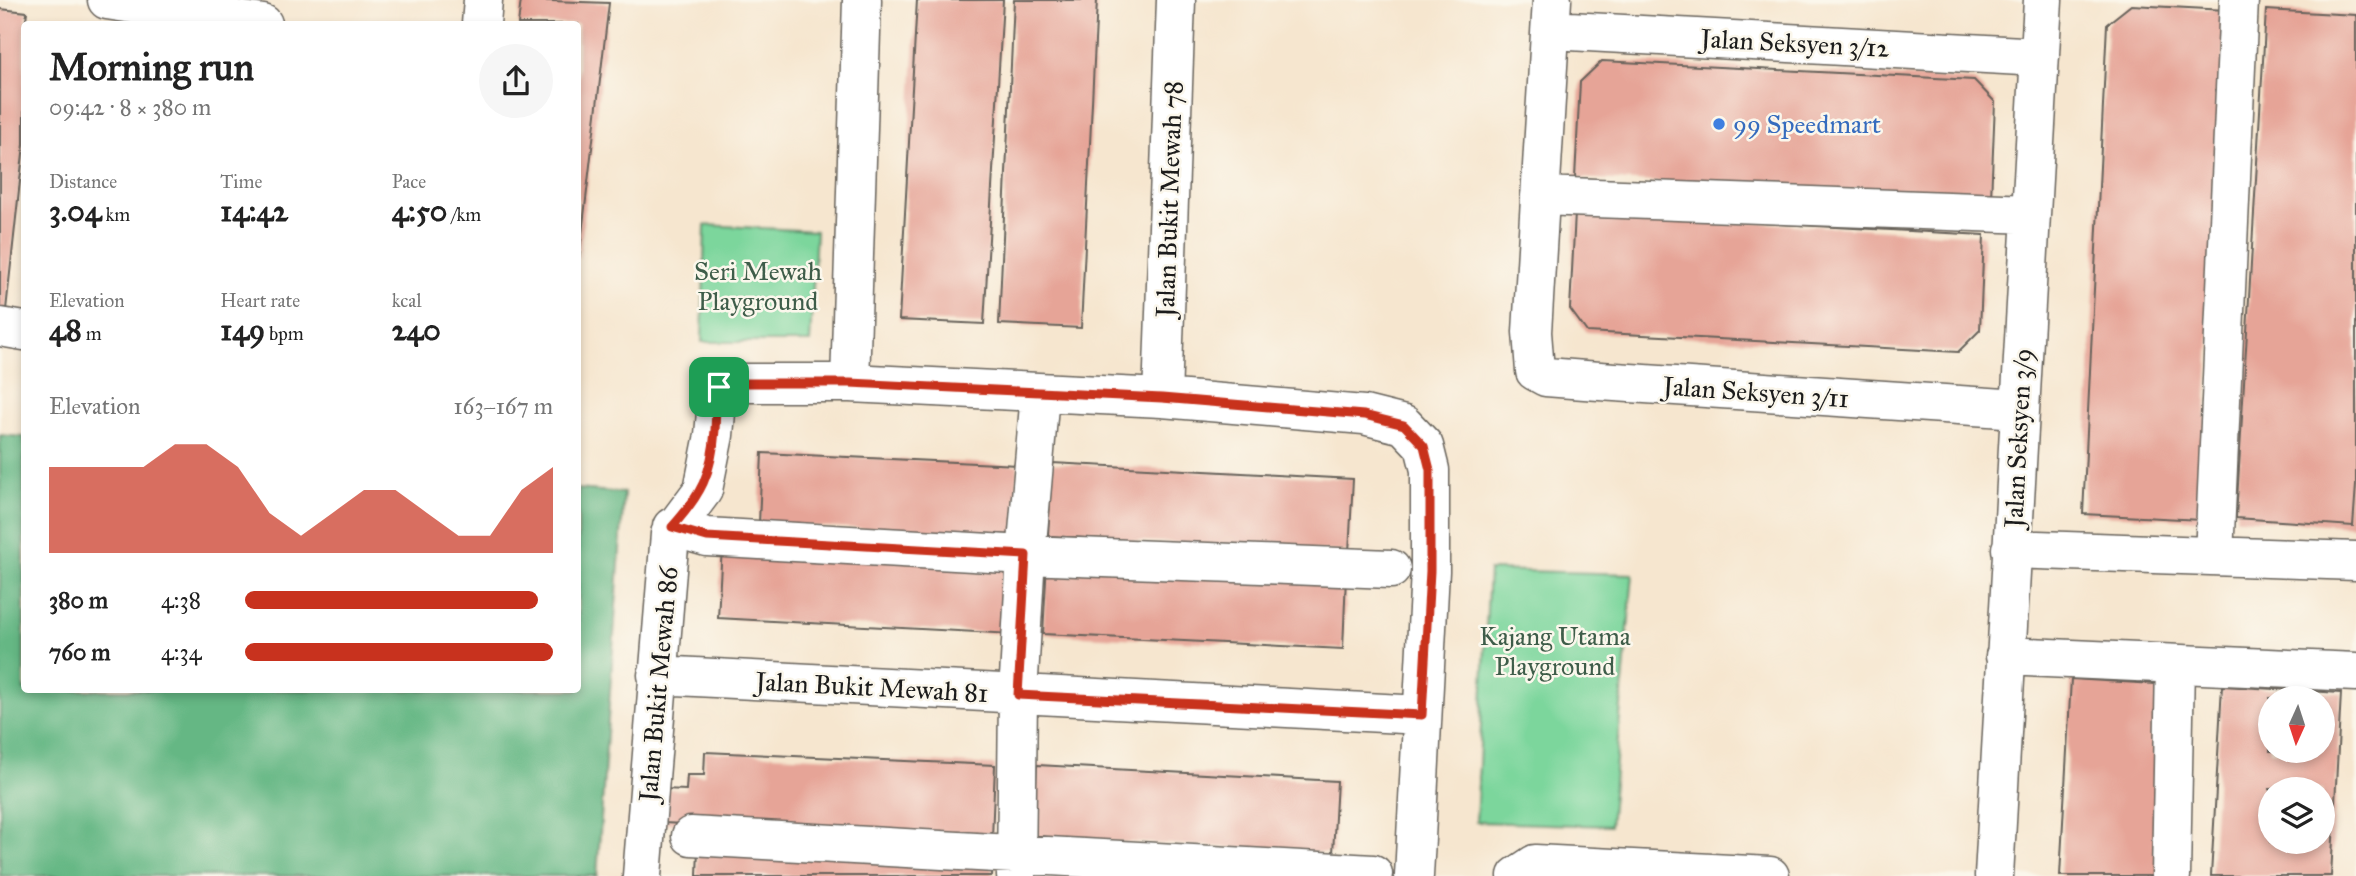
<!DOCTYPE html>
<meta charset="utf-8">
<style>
body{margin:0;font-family:"IM FELL Great Primer",serif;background:#f6f6f6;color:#222;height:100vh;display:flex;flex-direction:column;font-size:26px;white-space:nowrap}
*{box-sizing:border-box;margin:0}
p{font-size:23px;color:#767676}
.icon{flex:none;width:38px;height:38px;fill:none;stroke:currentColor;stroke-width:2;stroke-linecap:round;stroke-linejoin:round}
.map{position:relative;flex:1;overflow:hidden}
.details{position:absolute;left:21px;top:21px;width:560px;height:672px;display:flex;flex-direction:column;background:#fff;border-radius:7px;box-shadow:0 4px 10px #0003}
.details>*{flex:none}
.needle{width:46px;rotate:183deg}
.controls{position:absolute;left:2258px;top:686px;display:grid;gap:14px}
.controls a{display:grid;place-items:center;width:77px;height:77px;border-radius:50%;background:#fff;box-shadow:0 4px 10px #0003;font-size:35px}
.pin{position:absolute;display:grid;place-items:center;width:60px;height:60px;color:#fff;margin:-30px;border-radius:14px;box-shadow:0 4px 10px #0006}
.round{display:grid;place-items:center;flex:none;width:74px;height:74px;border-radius:37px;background:#f6f6f6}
.head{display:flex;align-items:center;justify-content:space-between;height:119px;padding:0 28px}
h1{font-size:38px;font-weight:700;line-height:52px}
.figures{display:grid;grid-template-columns:repeat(3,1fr);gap:10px;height:119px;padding:7px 28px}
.figures div{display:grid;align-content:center}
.figures b{font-size:30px;font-weight:700}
.figures small{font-size:19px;font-weight:400}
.figures p{font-size:19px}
.chart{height:196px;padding:14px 28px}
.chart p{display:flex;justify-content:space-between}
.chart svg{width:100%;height:126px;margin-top:7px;fill:#c8321e;opacity:.7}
ul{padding:0 28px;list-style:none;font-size:23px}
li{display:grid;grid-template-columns:112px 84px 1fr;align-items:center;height:52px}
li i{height:18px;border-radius:9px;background:#c8321e}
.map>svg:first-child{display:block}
</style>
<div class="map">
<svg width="2356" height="876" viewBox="0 0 2356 876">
<rect width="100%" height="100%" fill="#fbf7ec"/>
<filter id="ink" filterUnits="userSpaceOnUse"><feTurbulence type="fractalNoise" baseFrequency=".0143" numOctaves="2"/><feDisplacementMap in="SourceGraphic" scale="14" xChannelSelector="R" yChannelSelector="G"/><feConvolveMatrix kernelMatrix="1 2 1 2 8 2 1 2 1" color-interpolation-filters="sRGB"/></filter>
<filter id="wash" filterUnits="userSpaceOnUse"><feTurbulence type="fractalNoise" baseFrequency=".00686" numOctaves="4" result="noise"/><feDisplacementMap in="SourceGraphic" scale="28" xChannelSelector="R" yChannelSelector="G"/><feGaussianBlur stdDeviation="1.57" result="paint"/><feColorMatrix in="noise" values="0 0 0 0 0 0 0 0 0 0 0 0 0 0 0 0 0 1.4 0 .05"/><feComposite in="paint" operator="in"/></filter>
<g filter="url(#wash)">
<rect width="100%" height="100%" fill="#f6e6cf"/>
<path fill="#7cd69c" stroke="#4c795c" stroke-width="2" d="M705,225L816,231L810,342H702Z
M1489,570L1633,574L1610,826L1476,822Z"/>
<path fill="#65b784" stroke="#406a50" stroke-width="2" d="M0,435L24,437V690H578V489L624,493L597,876H0Z"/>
<g id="blocks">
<path fill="#e6a497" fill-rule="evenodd" d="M521,0L609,3L579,259L578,24H518Z
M917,0H1003L984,324L899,320Z
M1014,0H1097L1081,328L999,324Z
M2131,5L2226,10L2201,520L2083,514L2107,24Z
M0,9L27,12L24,34V144L5,319L0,318Z
M2266,10L2356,15V485L2353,526L2236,518Z
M1602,61L1974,80L1995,102L1991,199L1575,178L1580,82Z
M1575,213L1984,235L1980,330L1958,352L1587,332L1570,309Z
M762,453L1018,465L1015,535L759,524Z
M1052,463L1353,479L1349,552L1048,536Z
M722,546L1017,561L1013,634L718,618Z
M1047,561L1346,576L1343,649L1043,634Z
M2071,679L2189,686L2178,876H2060Z
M2222,686L2341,693L2331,876H2211ZM2270,698H2322V751H2270ZM2270,789H2322V842H2270Z
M705,752L995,765L992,838L663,823L664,789L686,790L687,775H704Z
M1037,765L1337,781L1333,853L1033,837Z
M698,848L993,860L992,876H697Z"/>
</g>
</g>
<g filter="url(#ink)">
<use href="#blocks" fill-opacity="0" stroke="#68635b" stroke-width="2"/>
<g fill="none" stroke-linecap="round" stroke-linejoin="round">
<defs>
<path id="minor" d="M107,0L263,24
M1552,0L1532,332L1535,371L1546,377L1585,380L2019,409
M481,24L483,0
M1551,30L2040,57
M1540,196L2031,214
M0,327L24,331
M850,383L862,0
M1162,398L1176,0
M672,527L707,537L1026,555L1391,569
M2011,549L2356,561
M2214,556L2239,0
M2005,656L2356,672
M657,675L1422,715
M691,836L1373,874
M642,876L670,534L703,490L714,435L718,390L726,383H850L1162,398L1364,415L1404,425L1424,446L1430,470V571L1414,876
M1016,876L1018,695L1026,555L1040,394
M1517,876L1535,864L1770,876
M1994,876L2043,0
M2171,876L2175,664"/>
</defs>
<use href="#minor" stroke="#68635b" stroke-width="41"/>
<use href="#minor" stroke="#fff" stroke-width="38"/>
</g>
</g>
<g fill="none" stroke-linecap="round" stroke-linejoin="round" filter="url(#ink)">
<defs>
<path id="route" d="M726,383H850L1162,398L1364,415L1404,425L1424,446L1430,470V571L1422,715L1018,695L1026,555L707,537L672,527C701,495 712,474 715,430C716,416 715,400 719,387Z"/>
</defs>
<use href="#route" stroke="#fff" stroke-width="14"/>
<use href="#route" stroke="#c8321e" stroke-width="9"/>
</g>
<circle fill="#3f7fe0" stroke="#fbf7ec" stroke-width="2.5" cx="1719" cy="124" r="7"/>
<g text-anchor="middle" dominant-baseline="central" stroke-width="5" stroke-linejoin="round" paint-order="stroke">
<g font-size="26" fill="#1c1c1c" stroke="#fbf7ec">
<text transform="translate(1795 43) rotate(3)">Jalan Seksyen 3/12</text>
<text transform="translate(1169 199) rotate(-88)">Jalan Bukit Mewah 78</text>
<text transform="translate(1756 392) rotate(4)">Jalan Seksyen 3/11</text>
<text transform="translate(2018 438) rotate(-87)">Jalan Seksyen 3/9</text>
<text transform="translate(658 684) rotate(-85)">Jalan Bukit Mewah 86</text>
<text transform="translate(872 687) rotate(3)">Jalan Bukit Mewah 81</text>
</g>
<g font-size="26" fill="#366cbe" stroke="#fbf7ec" text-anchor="start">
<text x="1733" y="124">99 Speedmart</text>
</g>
<g font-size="26" fill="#3e5d49" stroke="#fbf7ec">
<text x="758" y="271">Seri Mewah<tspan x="758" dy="30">Playground</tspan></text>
<text x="1555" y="636">Kajang Utama<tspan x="1555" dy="30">Playground</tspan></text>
</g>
</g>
</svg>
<div class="controls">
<a><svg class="needle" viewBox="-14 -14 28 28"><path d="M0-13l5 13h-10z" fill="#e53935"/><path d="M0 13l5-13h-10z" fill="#767676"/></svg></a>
<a><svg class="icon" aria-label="layers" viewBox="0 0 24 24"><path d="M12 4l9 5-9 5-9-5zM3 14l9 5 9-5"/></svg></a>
</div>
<div class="pin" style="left:719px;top:387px;background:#1e9e55"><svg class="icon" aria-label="arrive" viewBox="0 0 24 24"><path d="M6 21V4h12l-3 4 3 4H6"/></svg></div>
<section class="details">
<div class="head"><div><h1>Morning run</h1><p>09:42 · 8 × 380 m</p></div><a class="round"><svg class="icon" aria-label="share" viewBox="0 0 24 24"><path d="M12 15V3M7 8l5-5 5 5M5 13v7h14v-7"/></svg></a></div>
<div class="figures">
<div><p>Distance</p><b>3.04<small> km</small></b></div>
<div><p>Time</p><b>14:42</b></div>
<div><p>Pace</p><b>4:50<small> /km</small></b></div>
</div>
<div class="figures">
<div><p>Elevation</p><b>48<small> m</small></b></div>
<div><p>Heart rate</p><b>149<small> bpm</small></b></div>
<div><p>kcal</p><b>240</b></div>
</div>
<div class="chart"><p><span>Elevation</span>163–167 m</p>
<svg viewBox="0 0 160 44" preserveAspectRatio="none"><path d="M0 44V14L10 14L20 14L30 14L40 6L50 6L60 14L70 30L80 38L90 30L100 22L110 22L120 30L130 38L140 38L150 22L160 14V44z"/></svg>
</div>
<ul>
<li><b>380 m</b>4:38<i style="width:95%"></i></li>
<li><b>760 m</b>4:34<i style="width:100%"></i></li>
</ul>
</section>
</div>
